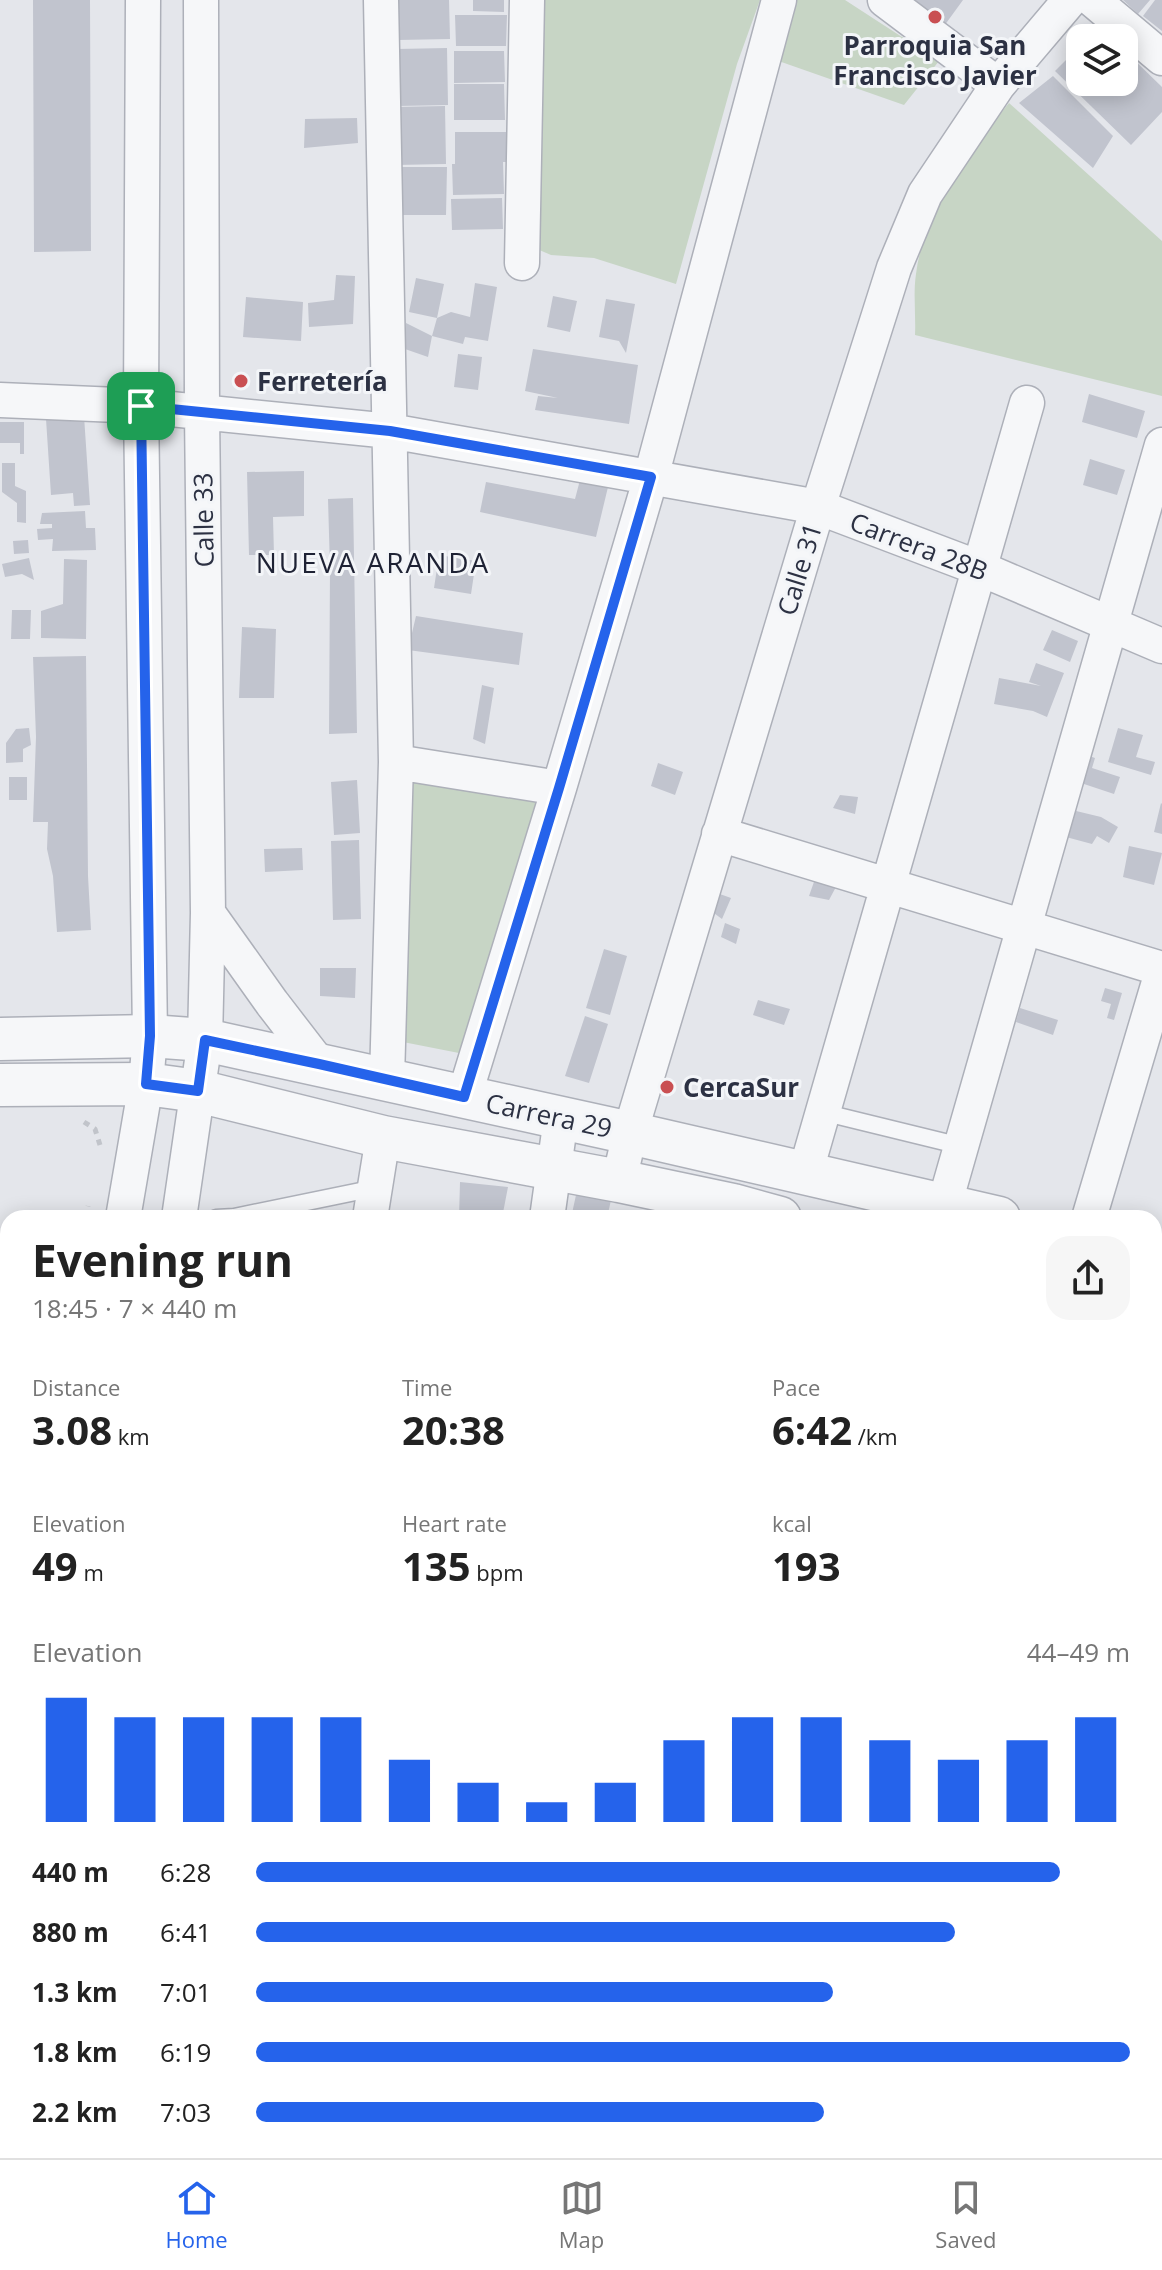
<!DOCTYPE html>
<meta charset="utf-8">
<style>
body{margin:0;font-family:"Open Sans",sans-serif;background:#f6f6f6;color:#222;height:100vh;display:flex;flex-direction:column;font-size:30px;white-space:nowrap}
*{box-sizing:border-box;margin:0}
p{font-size:26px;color:#767676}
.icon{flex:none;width:44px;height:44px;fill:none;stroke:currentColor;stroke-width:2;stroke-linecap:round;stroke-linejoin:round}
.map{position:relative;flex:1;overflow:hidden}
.side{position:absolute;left:0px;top:1210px;width:1162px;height:948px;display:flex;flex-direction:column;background:#fff;border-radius:24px 24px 0 0;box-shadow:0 4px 20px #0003}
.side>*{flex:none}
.fabs{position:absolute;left:1066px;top:24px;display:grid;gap:16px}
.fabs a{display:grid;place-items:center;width:72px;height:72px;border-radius:16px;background:#fff;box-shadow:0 4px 20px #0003;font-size:40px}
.pin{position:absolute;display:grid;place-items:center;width:68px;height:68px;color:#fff;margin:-34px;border-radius:16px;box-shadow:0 4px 12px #0006}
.round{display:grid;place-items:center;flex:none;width:84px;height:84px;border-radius:24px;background:#f6f6f6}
.head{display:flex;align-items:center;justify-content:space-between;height:136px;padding:0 32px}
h1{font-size:44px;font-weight:700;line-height:60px}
.stats{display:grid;grid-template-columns:repeat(3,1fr);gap:12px;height:136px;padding:8px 32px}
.stats div{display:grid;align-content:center}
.stats b{font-size:40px;font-weight:700}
.stats small{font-size:22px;font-weight:400}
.stats p{font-size:22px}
.chart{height:224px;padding:16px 32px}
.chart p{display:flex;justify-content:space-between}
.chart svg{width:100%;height:144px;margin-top:8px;stroke:#2563eb;stroke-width:6}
ul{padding:0 32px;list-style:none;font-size:26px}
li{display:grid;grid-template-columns:128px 96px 1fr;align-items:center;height:60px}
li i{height:20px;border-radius:10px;background:#2563eb}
.dock{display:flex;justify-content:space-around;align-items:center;height:112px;border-top:2px solid #e0e0e0;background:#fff;font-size:22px;color:#767676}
.dock a{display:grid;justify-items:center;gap:4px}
.dock .current{color:#2563eb}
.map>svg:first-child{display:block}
</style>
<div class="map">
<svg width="1162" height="2158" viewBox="0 0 1162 2158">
<rect width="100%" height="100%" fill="#e4e6eb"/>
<path fill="#c7d5c5" d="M540,0H760L737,64L676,284L594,258L551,255L537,249Z
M785,0H845L939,61L904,105L770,58Z
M1009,103L1162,241V396L915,335C916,315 913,294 916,274C924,208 969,153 1009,103Z
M408,776L543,799L464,1054L403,1042Z
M0,2053L8,2054V2150H812L874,2158H0Z"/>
<path fill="#c1c4ce" d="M33,0H90L91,251L34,252Z
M398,0H449L450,39L398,40Z
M473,0H504V12L473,11Z
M899,0H963L939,33Z
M1123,0H1150L1138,14Z
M1155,0H1162V31L1143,16Z
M455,15H507L506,46H456Z
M1099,26L1111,38H1088Z
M1080,46V82H1124V50L1162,87V112L1131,145L1055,71Z
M447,48L448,105L398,106L397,49Z
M454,51H504L505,82L454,83Z
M1053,76L1113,136L1093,168L1019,103Z
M454,84H504L505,120H454Z
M445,106L446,164L396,165L395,107Z
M357,118L358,143L304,148L305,119Z
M455,132H506L507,162H503L504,194L453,195L452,164H455Z
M395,167H447L446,215H394Z
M502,198L503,229L452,230L451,199Z
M336,275L355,276L353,324L309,327L308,303L334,300Z
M416,278L444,284L437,318L451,312L470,317L475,283L497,287L488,341L465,337L463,344L432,336L437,318L409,312Z
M553,296L577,301L570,332L547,327Z
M246,297L303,302L301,341L243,337Z
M606,299L635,304L626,353L619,341L599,337Z
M406,323L432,336L428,357L405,349Z
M533,349L638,365L629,424L535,410L538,396L558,398L525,391Z
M458,354L482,357L478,390L454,387Z
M1089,394L1145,411L1137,438L1082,422Z
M84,416L90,505L74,506L73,493L51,495L46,419Z
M0,422H24V454H20V443H0Z
M1090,459L1125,470L1117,495L1083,485Z
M2,463H15V486L26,491V523L17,522V503L2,492Z
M304,471V516L273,517L274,555H249L247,472Z
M580,480L608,487L596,537L480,512L486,482L575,499Z
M353,498L357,733L329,734L330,568L328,499Z
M85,511L86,528H95L96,550L52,551L53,539L38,540L37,529L52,528V524H40L42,513Z
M28,540L29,553L14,554L13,541Z
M439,555L476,561L471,594L434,588Z
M29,558L34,580L22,574L5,577L2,564Z
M64,559L87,560L86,639L41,638V611L63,604Z
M12,610H31L30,639H11Z
M416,616L523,633L519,665L408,650Z
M242,627L276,629L274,698H239Z
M1052,630L1078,641L1070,662L1043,650Z
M86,656L88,876L91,930L57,932L53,876L47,849L48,822H33L36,737L33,657Z
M1036,663L1064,673L1047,717L1033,711L994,704L999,678L1041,686L1029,682Z
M482,685L494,688L485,744L473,739Z
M29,728L31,745L23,749V762L6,763V743L16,729Z
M1118,728L1143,735L1136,757L1155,762L1151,775L1108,762Z
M1078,752L1095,758L1092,768L1120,777L1114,794L1069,779Z
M658,763L683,772L675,795L651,786Z
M9,777H27V800H9Z
M357,780L360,833L334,835L331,782Z
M840,795L858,797L855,814L833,808Z
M1161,803L1162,804V834L1154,832Z
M1072,810L1101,817L1118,827L1109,843L1097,836L1092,844L1066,837Z
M359,840L361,919L333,920L331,841Z
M1129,846L1162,853L1154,885L1123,877Z
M302,848L303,870L265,872L264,849Z
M815,879L837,885L829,900L809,896Z
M717,893L731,898L722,919L711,911Z
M725,923L740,929L736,944L721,937Z
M604,949L627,956L610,1015L586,1008Z
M320,968H356L355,998L320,996Z
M1105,988L1122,993L1114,1020L1107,1018L1111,1004L1101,1001Z
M758,1000L790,1009L784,1025L753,1015Z
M1020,1008L1058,1020L1053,1035L1016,1022Z
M585,1016L608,1024L589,1083L565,1076Z
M460,1182L508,1187L502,1218H459Z
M576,1195L611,1200L607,1218H571Z
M518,2150H581L580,2158H517Z"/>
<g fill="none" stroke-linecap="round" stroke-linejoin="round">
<defs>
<path id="service" d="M822,1112L961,1146
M216,1218L234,1217L375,1188"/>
<path id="minor" d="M381,0L396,762L387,1079
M885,0L998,85
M1093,0L1162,58
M522,263L527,0
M0,400L141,406L390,431L818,507L979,568L1162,646
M396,762L559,788
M719,834L1162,969
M208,913L272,1003L319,1064
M464,1097L559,788L651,477L779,0
M805,1174L1027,403
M619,1181L630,1133L818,507L894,268L925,194L998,85L1070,0
M944,1206L1162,445
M123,1218L146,1084L150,1036L141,406L143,0
M179,1218L205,1040L208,913L202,413L201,0
M370,1218L383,1137
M547,1218L561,1118
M1089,1218L1162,972
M1154,1446L1162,1439
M1154,1609L1162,1610
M0,1921L8,1875"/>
<path id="tertiary" d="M0,1039L150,1036L205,1040L630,1133L999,1218
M0,1085L146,1084L198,1091L383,1137L619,1181L733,1205L780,1218
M1154,1258L1162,1260
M1154,1308L1162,1310
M0,2034L8,2035
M987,2150L1058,2158"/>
</defs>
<use href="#service" stroke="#adb0b9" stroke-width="19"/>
<use href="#minor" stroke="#adb0b9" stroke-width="37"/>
<use href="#tertiary" stroke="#adb0b9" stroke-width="45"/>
<path stroke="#c1c4ca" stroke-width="5" stroke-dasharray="6 6" stroke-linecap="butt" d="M84,1122L95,1129L100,1145
M85,1218L88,1206
M0,1652L8,1611"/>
<use href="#service" stroke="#f6f7f9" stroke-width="16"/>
<use href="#minor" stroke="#f6f7f9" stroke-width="34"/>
<use href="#tertiary" stroke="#f6f7f9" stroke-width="42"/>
</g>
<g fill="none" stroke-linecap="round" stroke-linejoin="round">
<defs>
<path id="route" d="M141,406L390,431L651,477L559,788L464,1097L319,1064L205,1040L198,1091L146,1084L150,1036Z"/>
</defs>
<use href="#route" stroke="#fff" stroke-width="16"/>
<use href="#route" stroke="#2563eb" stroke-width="10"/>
</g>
<g fill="#c94f52" stroke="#f3f5f8" stroke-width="3">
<circle cx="935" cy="17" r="8"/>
<circle cx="241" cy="381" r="8"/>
<circle cx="667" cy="1087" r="8"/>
</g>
<g text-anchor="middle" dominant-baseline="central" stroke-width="6" stroke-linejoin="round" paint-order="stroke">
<g font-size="26" font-weight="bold" fill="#2c3143" stroke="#f3f5f8" text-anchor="start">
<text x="935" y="45" text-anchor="middle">Parroquia San<tspan x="935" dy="30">Francisco Javier</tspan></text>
<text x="257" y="381">Ferretería</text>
<text x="683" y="1087">CercaSur</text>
</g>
<g font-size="26" fill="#2c3143" stroke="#f3f5f8">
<text transform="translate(203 520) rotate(-91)">Calle 33</text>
<text transform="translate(919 546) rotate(21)">Carrera 28B</text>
<text transform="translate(799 569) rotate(-73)">Calle 31</text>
<text transform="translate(549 1115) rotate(12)">Carrera 29</text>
</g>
<g font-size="28" letter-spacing="2" fill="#1e2234" stroke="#f3f5f8">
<text x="373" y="562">NUEVA ARANDA</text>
</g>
</g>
</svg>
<div class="fabs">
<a><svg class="icon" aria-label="layers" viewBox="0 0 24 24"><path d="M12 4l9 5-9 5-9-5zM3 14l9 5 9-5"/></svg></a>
</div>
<div class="pin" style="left:141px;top:406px;background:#1e9e55"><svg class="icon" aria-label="arrive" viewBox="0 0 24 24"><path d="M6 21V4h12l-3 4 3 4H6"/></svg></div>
<section class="side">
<div class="head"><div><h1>Evening run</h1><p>18:45 · 7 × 440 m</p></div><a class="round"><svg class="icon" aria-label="share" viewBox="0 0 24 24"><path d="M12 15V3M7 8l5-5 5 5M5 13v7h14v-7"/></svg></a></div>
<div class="stats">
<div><p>Distance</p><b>3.08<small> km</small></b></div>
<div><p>Time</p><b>20:38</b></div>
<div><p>Pace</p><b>6:42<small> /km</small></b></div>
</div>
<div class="stats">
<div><p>Elevation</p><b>49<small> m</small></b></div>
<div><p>Heart rate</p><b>135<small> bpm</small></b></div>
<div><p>kcal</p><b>193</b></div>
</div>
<div class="chart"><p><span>Elevation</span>44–49 m</p>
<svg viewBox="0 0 160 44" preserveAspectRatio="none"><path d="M5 44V6M15 44V12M25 44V12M35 44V12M45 44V12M55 44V25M65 44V32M75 44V38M85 44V32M95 44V19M105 44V12M115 44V12M125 44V19M135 44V25M145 44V19M155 44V12"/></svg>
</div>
<ul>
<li><b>440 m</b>6:28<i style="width:92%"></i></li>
<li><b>880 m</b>6:41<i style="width:80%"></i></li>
<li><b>1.3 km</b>7:01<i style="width:66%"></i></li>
<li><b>1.8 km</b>6:19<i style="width:100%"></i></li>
<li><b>2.2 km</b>7:03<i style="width:65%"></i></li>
</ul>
</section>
</div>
<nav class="dock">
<a class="current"><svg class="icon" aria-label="home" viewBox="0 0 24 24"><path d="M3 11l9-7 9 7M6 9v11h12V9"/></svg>Home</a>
<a><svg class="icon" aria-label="map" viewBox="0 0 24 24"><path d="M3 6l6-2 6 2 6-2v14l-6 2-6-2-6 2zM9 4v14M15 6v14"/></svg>Map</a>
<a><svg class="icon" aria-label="saved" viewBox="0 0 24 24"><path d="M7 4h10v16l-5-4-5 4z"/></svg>Saved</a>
</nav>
